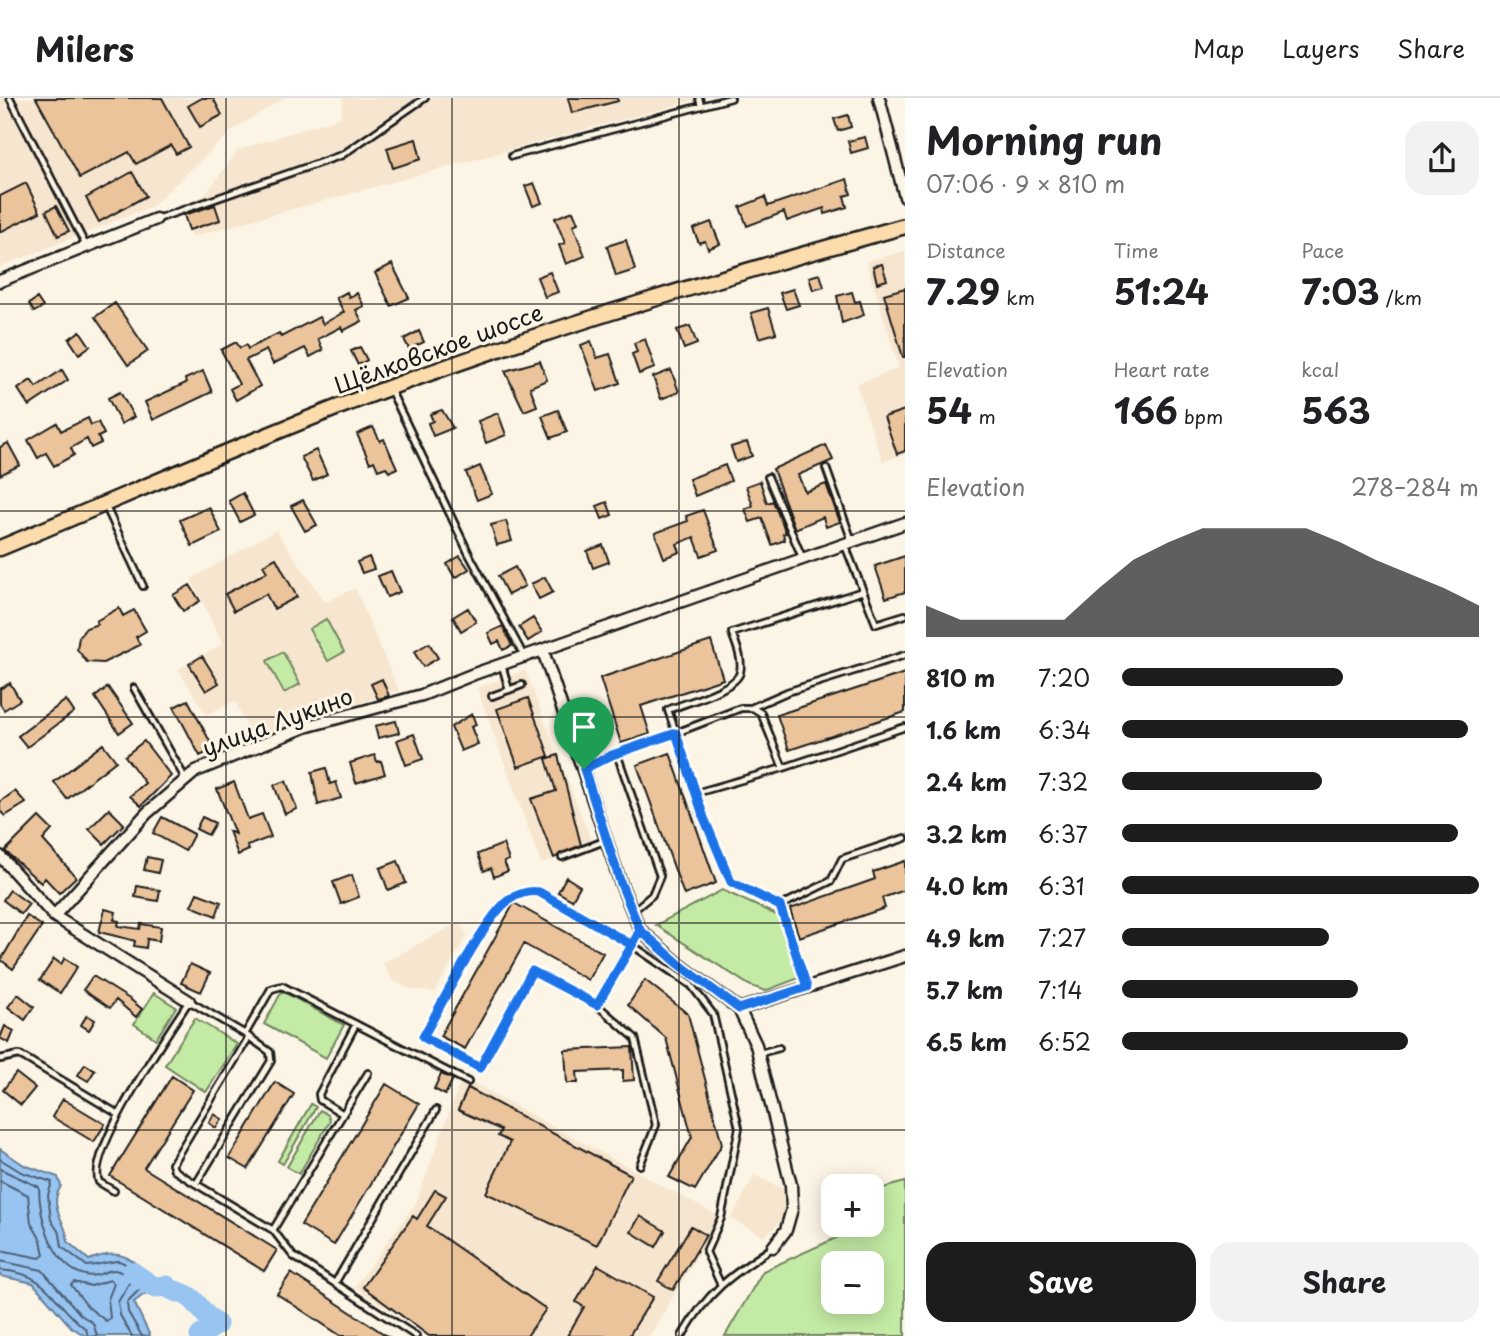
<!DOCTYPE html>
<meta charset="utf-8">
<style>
body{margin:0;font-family:"Playpen Sans",sans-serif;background:#f2f2f2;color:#202124;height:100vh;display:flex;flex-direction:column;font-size:26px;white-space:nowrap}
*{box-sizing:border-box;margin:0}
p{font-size:23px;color:#757577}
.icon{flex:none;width:38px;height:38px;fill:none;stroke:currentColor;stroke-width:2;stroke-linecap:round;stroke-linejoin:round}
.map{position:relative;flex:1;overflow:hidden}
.drawer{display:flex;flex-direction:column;background:#fff;width:595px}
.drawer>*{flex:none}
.fabs{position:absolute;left:821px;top:1076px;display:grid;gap:14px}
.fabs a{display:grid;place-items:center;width:63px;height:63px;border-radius:14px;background:#fff;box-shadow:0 4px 18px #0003;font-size:35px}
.pin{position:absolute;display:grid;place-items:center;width:60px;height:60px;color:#fff;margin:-72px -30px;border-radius:50% 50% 50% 0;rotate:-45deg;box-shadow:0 0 7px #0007}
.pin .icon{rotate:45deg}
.round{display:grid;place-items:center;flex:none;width:74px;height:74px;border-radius:21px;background:#f2f2f2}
.summary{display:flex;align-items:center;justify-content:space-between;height:119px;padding:0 21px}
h1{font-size:38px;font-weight:700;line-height:52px}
.metrics{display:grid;grid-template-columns:repeat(3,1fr);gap:10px;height:119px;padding:7px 21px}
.metrics div{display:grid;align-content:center}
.metrics b{font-size:35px;font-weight:700}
.metrics small{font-size:19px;font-weight:400}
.metrics p{font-size:19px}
.chart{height:196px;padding:14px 21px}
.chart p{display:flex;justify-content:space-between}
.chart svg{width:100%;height:126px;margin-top:7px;fill:#1c1c1c;opacity:.7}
.primary-button{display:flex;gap:14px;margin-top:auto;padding:14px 21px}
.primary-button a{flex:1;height:80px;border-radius:21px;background:#1c1c1c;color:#fff;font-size:28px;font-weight:700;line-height:80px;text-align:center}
.primary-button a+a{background:#f2f2f2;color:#202124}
ul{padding:0 21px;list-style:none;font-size:23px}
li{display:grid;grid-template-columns:112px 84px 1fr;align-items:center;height:52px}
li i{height:18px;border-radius:9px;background:#1c1c1c}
header{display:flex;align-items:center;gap:42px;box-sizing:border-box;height:98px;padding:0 35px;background:#fff;border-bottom:2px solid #e0e0e0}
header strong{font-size:33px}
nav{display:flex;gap:38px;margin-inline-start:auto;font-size:24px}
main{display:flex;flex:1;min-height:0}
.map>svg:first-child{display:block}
</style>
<header>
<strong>Milers</strong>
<nav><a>Map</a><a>Layers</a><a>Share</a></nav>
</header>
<main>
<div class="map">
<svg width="905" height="1238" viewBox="0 0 905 1238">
<rect width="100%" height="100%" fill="#fcf5e5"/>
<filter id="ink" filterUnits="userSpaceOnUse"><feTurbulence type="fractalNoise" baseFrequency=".0143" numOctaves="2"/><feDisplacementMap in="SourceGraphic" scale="14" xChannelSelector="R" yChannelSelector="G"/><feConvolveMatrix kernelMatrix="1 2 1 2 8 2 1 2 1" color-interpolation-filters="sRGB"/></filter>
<g filter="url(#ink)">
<path fill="#f7e6cf" d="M0,0H284L234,31L151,109L0,169Z
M343,0H693L694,2L191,139L182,109L206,96L238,52L341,19Z
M905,153V356L883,364L856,286L899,270L866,163Z
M276,432L325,504L355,490L399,593L290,627L253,642L235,603L206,617L178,571L223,546L191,481Z
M525,572L592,745L541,766L477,590Z
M459,824L467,837L435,894L409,891L392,882L383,865Z
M462,979L720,1119L650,1238H430L354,1189L416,1105Z
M754,1077L784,1091L783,1122L764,1139L731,1121Z"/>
<path fill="#c4eba5" stroke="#708460" stroke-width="2" fill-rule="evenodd" d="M326,521L344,554L328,563L309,531Z
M283,554L300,586L284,595L267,563Z
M722,792L779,818L799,880L765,893L749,887L656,827Z
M282,893L344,927L326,960L264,926Z
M154,895L176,909L156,941L134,926Z
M195,920L237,946L206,994L165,967Z
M311,1006L316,1009L283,1066L278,1063Z
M320,1012L328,1017L330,1023L299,1076L287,1069Z
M905,1084V1238H725L763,1173L854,1132L852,1127H872V1093ZM833,1166H872V1204H833Z"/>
<path fill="#98c4f2" stroke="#66819c" stroke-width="2" d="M0,1051L24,1067L58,1079L61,1088C47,1110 67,1123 68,1144L89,1162C123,1149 131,1160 154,1183V1189L134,1204L150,1238H86L71,1229L33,1185L0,1178Z"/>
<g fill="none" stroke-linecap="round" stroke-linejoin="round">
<path stroke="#4e5f72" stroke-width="2" d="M0,1061L21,1074L52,1084L48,1097L51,1122L60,1136L62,1149L87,1168C121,1165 115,1153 144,1183V1187L127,1204L128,1214L142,1238
M0,1071L39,1089C39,1118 52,1169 85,1177C105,1182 110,1160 131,1182L118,1204L120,1217L132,1238
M0,1083L28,1097L31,1125L41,1142L44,1157L40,1160L0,1152
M0,1163L42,1172L81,1217L93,1225L97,1238
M0,1172C52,1176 50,1204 86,1231L88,1238
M110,1182L114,1186L108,1201L110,1220L106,1223L88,1209L71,1187L74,1184L91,1188Z"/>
<path stroke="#98c4f2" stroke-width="21" d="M132,1174L154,1189L167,1188C173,1195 180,1193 188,1198C199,1204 202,1218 217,1226L200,1238"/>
</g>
<path fill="#ebc49b" stroke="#1c1c1c" stroke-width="2" d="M36,0H162L189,49L176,56L171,47L136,66L129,54L80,80Z
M202,0H213L222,17L200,29L188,8Z
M568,0H617L618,3L572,15Z
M848,17L851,29L838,33L834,21Z
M865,39L868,50L851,55L848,43Z
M416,41L421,61L393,70L387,50Z
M132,74L146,98L99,124L86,100Z
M847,81L851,96L844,98L847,109L825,116L824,110L787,123L784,114L747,128L740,109L765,99L768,108Z
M26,85L40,114L0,134V98Z
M534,85L542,105L533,108L525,88Z
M215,107L220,122L189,132L184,117Z
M56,108L69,133L58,138L46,113Z
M573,113L578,125L573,127L585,158L566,166L559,147L565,145L555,120Z
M711,124L720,146L708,151L705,143L699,145L693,131Z
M626,142L635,172L616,178L607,148Z
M392,166L409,200L391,208L375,175Z
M882,166L887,182L877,185L873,168Z
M550,174L558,194L545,199L537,179Z
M820,176L824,189L813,192L809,179Z
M905,190V259H903L884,196Z
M793,191L799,207L786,211L780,195Z
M347,194L349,199L357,195L364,208L356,212L362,223L343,233L341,229L318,241L323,252L310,259L305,250L273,266L266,252L246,262L260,288L236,302L230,291L239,286L221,252L236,244L240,250L246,247L248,251L279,235L281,239L319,219L323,226L344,214L336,200Z
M852,194L855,204L860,203L864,217L842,225L837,198Z
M37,200L43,209L34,214L29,206Z
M115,205L148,253L128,267L95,219Z
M768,210L776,235L759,240L751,215Z
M690,228L697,246L684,251L677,232Z
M80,233L90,248L79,256L69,241Z
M419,233L424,244L409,251L404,241Z
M645,241L655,270L639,276L632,256L637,254L634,245Z
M591,243L597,260L610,256L620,285L598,293L581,247Z
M360,249L367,262L358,267L351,253Z
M540,263L547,282L530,289L537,308L524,313L505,273Z
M62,272L68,282L29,308L18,291L31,282L36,289Z
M671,272L679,294L661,301L653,279Z
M203,273L212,294L153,322L145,304L186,285L185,281Z
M120,294L134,319L121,326L108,300Z
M442,312L453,330L433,338L428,325L433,323L430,316Z
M558,312L567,334L551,340L542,318Z
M905,312V353L897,356L884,319Z
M498,315L506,337L486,345L478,323Z
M88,320L91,327L98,324L104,336L98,339L101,345L91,350L87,341L71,350L74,357L54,368L46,355L38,360L28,342L57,325L61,333Z
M373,329L380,343L384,341L397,370L389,374L386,369L378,372L374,363L370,365L357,336Z
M747,344L752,358L736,364L731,349Z
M8,345L20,367L0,377V349Z
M826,347L833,362L798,377L805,394L826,386L840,424L826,429L823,419L795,431L773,371Z
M316,352L327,376L313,383L301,359Z
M725,367L731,383L695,398L689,381Z
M480,368L492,396L477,402L466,374Z
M760,383L767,405L773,403L786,435L783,436L785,442L772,447L762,420L750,424L745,411L753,408L746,388Z
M243,395L254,417L240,424L229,403Z
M303,402L317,427L305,433L291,408Z
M607,404L612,417L602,421L597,408Z
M209,409L221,434L192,448L180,422Z
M703,412L718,452L701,458L694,439L677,446L680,454L664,460L655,435L688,423L686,418Z
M506,423L512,443L497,447L491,427Z
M603,447L609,464L593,470L587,453Z
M460,458L469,471L455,480L447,466Z
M905,458V494L886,500L875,468Z
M369,459L374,471L362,475L357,464Z
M276,460L297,499L274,511L266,496L234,513L225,496L267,474L263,467Z
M515,469L525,488L508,497L498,478Z
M391,473L400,494L387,499L378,478Z
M545,479L553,494L539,501L531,486Z
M190,487L200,503L183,513L173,497Z
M119,510L123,518L134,512L146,533L136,539L140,547L103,565L87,564L77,551L79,539L86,530L98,526L96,523Z
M468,510L476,524L461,533L453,519Z
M533,520L542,534L528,543L519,529Z
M503,528L512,548L503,552L499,543L493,546L488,535Z
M711,543L723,581L641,608L650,636L621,645L600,580Z
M429,545L438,560L423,569L414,554Z
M202,558L219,585L206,593L189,566Z
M905,575V614L789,652L777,617Z
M382,581L389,598L378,601L371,586Z
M10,585L20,602L4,612L0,606V591Z
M108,589L133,625L119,635L95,599Z
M528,600L549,658L518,669L497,611Z
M66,602L74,614L27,649L18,638Z
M188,602L214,651L200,658L174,609Z
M472,616L476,627L471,629L478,646L461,653L451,629Z
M396,623L399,635L378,640L375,628Z
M414,636L423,661L406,667L397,642Z
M144,643L171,678L141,708L130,698L145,685L125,658Z
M103,646L116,663L67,701L54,684Z
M670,655L716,785L684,797L637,667Z
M375,657L377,664L381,663L385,676L356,685L350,665Z
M558,657L581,747L554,760L531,701L556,693L546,661Z
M326,670L330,686L336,684L341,700L318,707L312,674Z
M286,683L297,711L285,716L274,687Z
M234,684L248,721L262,716L271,739L247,748L249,752L238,757L229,733L235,736L217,691Z
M15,693L26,705L5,718L0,713V704Z
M109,711L124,726L104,746L89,731Z
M39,719L52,732L43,742L76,779L59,795L45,780L41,785L5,753Z
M162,719L194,736L185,753L153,735Z
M202,719L215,725L208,737L196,731Z
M503,746L509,762L504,764L508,773L494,779L491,770L484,773L478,756Z
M147,759L161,762L158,775L144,772Z
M398,763L406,785L388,792L380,770Z
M905,763V792L882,800L885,810L799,839L790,811L875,781L873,774Z
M352,777L359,799L341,806L333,784Z
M566,779L580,788L572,802L558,794Z
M137,788L160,792L158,803L135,799Z
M10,792L29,806L21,816L3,802Z
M197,795L221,804L216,818L191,808Z
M514,805L603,855L588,882L524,846L465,951L440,938Z
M105,811L116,814L114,822L119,823L118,828L140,831L141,826L161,829L159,843L147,841L146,850L134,848L135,843L128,841L99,834Z
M27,818L42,828L13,871L1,862Z
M65,860L77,869L60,895L40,882L54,861L61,866Z
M190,866L210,875L201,894L181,885Z
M93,878L131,902L142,911L136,919L116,902L110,910L83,892Z
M645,882L688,916L722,1046L695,1092L669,1079L692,1039L666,940L628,907Z
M18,896L34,909L25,922L8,909Z
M87,917L95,922L89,932L81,927Z
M5,928L14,933L9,945L0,940Z
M632,949L634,982L623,983V972L577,974L578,985H567L565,952Z
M85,966L95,972L88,983L78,977Z
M16,975L35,990L21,1007L3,992Z
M441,976L453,981L445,997L434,991Z
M172,978L193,992L144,1070L277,1152L264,1173L110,1078Z
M275,984L294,996L248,1071L229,1060Z
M386,986L419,1006L334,1147L301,1127Z
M468,990L631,1077L597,1147L486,1095L510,1044L498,1038L501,1032L458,1012Z
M63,1001L105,1026L94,1044L52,1019Z
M214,1016L222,1021L216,1030L209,1025Z
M435,1092L446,1098L427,1128L546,1211L527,1238H429L363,1189L413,1118L417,1121Z
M640,1118L665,1133L656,1149L631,1134Z
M691,1128L706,1137L673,1192L658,1183Z
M598,1167L653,1199L629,1238H567L584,1209L576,1204Z
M291,1175L387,1238H341L277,1196Z"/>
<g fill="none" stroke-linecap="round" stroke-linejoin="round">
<defs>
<path id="lane" d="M10,0L86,148
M699,0L701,8
M512,58L731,0
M157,121L342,57L425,0
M390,291L469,456L524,558
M826,370L852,443
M768,379L802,459
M106,409L143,488
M863,493L876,526L905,517
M502,567L509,592
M134,590L185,680
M492,598L522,587
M753,609L787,594L905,557
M617,656L660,778L652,797L634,812
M783,670L761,615L753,610H741L676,635L703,720L731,784L780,808L831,783L842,761L905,740
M585,671L612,657L676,635L668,612C684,605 737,591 740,574C743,561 736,547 732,535L863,493L845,447
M696,695L783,670L905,629
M562,759L607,742
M780,808L807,889
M597,907L640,832
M356,926L319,996L320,1002L343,1016L273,1132L293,1158L416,1238
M245,936L270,954L271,963L196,1086L273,1132
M760,955L779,950
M0,961L19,957L25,960L118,1016
M343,1016L368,975
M640,1067L656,1027L635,940L597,907L532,873L480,970L423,939C440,910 485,818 509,802C517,796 529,792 539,794L632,847L691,887L713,916L739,1030L721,1120L706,1154L720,1185
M196,1086L174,1072L172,1066L249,939
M114,1093L99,1084C85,1056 170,932 189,903L245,936L271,891L282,888L468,984
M335,1185L436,1012
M682,1238C708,1193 730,1178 772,1150"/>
<path id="street" d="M879,0L905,99
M0,183L156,121
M543,553L621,786L640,832L679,866L739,911L756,947L791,1087L792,1111L786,1132L773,1149
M0,758L54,818L189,903
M54,818L147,715L196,673L305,629L422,597L474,576L905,425
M739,911L905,858"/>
<path id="primary" d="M0,450C130,396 259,338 391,289C559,227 732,176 905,128"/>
</defs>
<use href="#lane" stroke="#1c1c1c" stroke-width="10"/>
<use href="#street" stroke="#1c1c1c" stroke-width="15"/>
<use href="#primary" stroke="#1c1c1c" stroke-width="19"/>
<use href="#lane" stroke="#fcf5e5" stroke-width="4.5"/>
<use href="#street" stroke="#fcf5e5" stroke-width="10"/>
<use href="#primary" stroke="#fcdcac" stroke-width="14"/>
</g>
</g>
<g fill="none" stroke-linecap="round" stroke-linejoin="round" filter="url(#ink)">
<defs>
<path id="route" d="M584,671L621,786L640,832L635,842L597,907L532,873L480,970L423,939C440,910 485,818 509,802C517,796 529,792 539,794L632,847L640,832L679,866L739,911L807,889L780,808L731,784L704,720L676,635L612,657L584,671"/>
</defs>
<use href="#route" stroke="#fff" stroke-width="14"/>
<use href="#route" stroke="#1a73e8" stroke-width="9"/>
</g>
<path fill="none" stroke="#1c1c1c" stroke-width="2" stroke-opacity="0.55" d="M226,0V1238M452,0V1238M679,0V1238M0,206H905M0,413H905M0,619H905M0,825H905M0,1032H905"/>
<g text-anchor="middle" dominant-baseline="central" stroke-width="6" stroke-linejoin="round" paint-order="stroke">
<g font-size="23" fill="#1c1c1c" stroke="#fcf5e5">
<text transform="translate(438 250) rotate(-20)">Щёлковское шоссе</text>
<text transform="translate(277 623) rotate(-20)">улица Лукино</text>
</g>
</g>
</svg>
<div class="fabs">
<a>+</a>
<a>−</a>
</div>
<div class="pin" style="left:584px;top:671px;background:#1e9e55"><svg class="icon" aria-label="arrive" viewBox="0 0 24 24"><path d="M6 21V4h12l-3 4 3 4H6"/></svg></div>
</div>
<section class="drawer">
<div class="summary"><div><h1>Morning run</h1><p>07:06 · 9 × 810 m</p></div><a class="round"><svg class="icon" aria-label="share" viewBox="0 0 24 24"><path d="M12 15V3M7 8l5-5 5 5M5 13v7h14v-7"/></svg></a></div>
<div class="metrics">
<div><p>Distance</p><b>7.29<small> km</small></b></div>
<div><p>Time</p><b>51:24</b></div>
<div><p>Pace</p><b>7:03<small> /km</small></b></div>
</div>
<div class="metrics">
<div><p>Elevation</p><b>54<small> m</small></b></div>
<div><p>Heart rate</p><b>166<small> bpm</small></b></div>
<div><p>kcal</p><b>563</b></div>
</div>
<div class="chart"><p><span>Elevation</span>278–284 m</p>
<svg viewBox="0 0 160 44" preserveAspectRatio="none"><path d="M0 44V33L10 38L20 38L30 38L40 38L50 27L60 17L70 11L80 6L90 6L100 6L110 6L120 11L130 17L140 22L150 27L160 33V44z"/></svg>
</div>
<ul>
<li><b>810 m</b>7:20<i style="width:62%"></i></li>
<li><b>1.6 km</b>6:34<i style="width:97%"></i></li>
<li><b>2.4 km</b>7:32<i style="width:56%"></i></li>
<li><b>3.2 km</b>6:37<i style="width:94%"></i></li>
<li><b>4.0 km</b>6:31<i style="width:100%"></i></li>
<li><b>4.9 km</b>7:27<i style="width:58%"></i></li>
<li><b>5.7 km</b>7:14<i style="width:66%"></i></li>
<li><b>6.5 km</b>6:52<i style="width:80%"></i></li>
</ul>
<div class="primary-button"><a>Save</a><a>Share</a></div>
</section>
</main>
